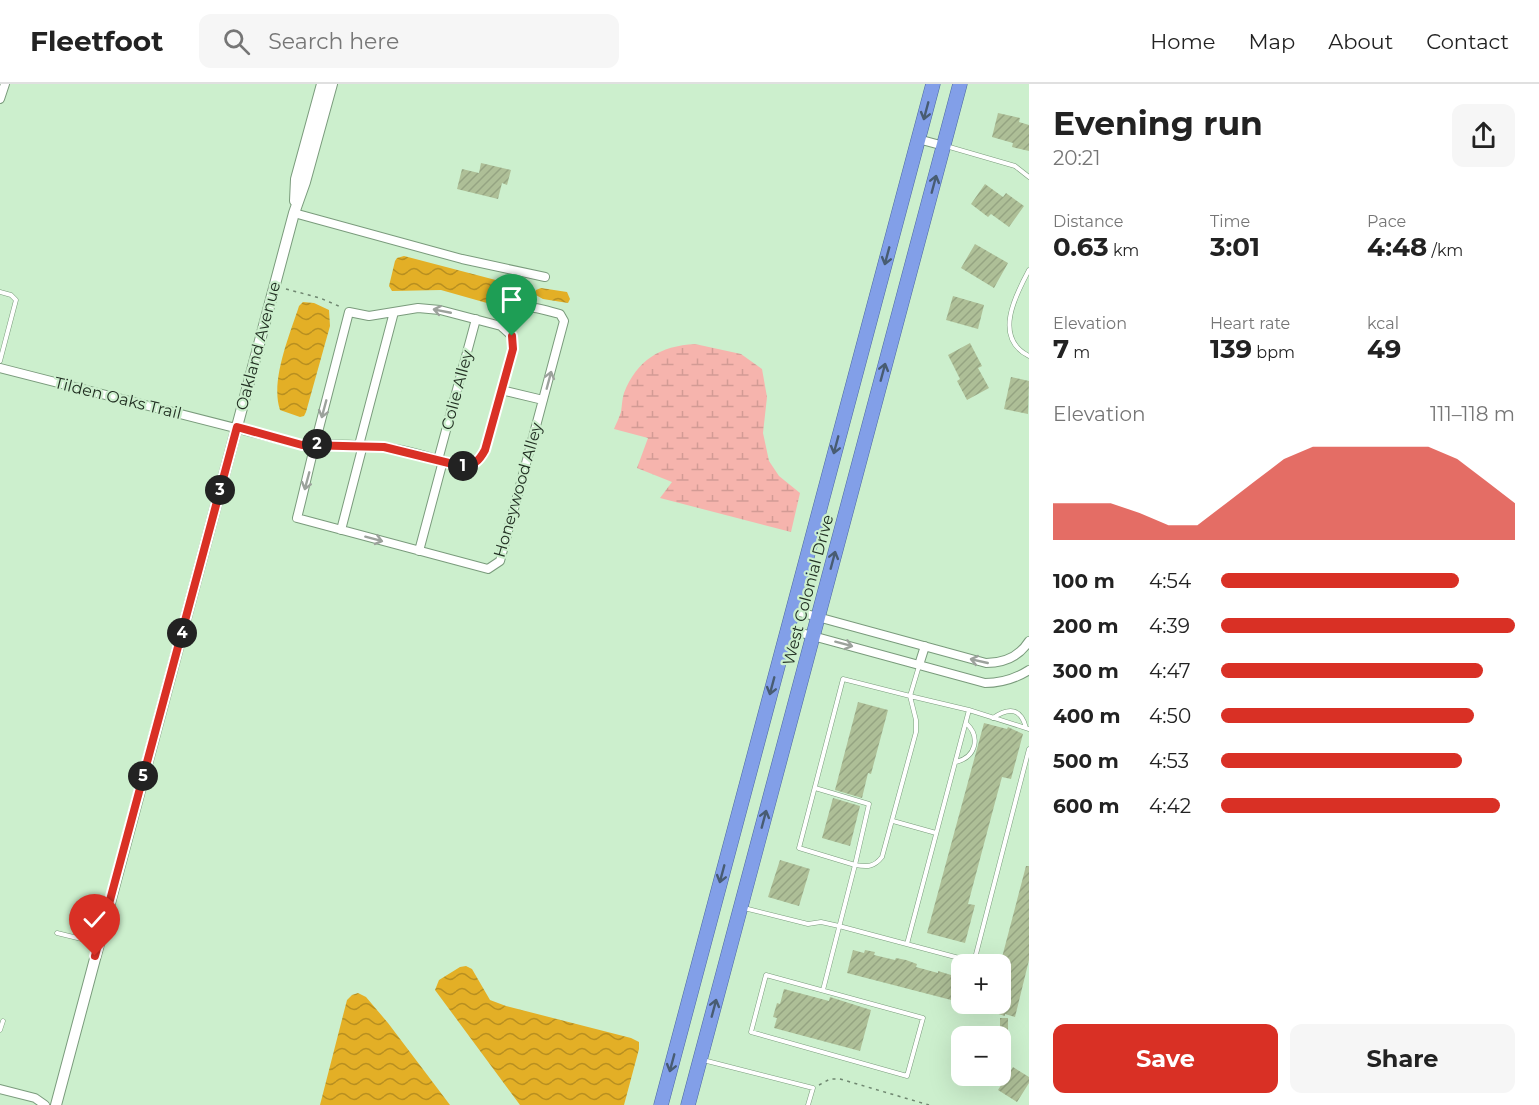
<!DOCTYPE html>
<meta charset="utf-8">
<style>
body{margin:0;font-family:Montserrat,sans-serif;background:#f6f6f6;color:#222;height:100vh;display:flex;flex-direction:column;font-size:22px;white-space:nowrap}
*{box-sizing:border-box;margin:0}
p{font-size:20px;color:#767676}
.icon{flex:none;width:33px;height:33px;fill:none;stroke:currentColor;stroke-width:2;stroke-linecap:round;stroke-linejoin:round}
.map{position:relative;flex:1;overflow:hidden}
.panel{display:flex;flex-direction:column;background:#fff;width:510px}
.panel>*{flex:none}
.controls{position:absolute;left:951px;top:870px;display:grid;gap:12px}
.controls a{display:grid;place-items:center;width:60px;height:60px;border-radius:12px;background:#fff;box-shadow:0 6px 24px #0002;font-size:30px}
.pin{position:absolute;display:grid;place-items:center;width:51px;height:51px;color:#fff;margin:-62px -26px;border-radius:50% 50% 50% 0;rotate:-45deg;box-shadow:0 0 6px #0007}
.pin .icon{rotate:45deg}
.km{position:absolute;width:30px;height:30px;margin:-15px;border-radius:50%;background:#222;color:#fff;font-size:16px;line-height:30px;text-align:center}
.round{display:grid;place-items:center;flex:none;width:63px;height:63px;border-radius:12px;background:#f6f6f6}
.headline{display:flex;align-items:center;justify-content:space-between;height:102px;padding:0 24px}
h1{font-size:33px;font-weight:700;line-height:45px}
.stats{display:grid;grid-template-columns:repeat(3,1fr);gap:9px;height:102px;padding:6px 24px}
.stats div{display:grid;align-content:center}
.stats b{font-size:26px;font-weight:700}
.stats small{font-size:16px;font-weight:400}
.stats p{font-size:16px}
.chart{height:168px;padding:12px 24px}
.chart p{display:flex;justify-content:space-between}
.chart svg{width:100%;height:108px;margin-top:6px;fill:#d93025;opacity:.7}
.cta{display:flex;gap:12px;margin-top:auto;padding:12px 24px}
.cta a{flex:1;height:69px;border-radius:12px;background:#d93025;color:#fff;font-size:24px;font-weight:700;line-height:69px;text-align:center}
.cta a+a{background:#f6f6f6;color:#222}
ul{padding:0 24px;list-style:none;font-size:20px}
li{display:grid;grid-template-columns:96px 72px 1fr;align-items:center;height:45px}
li i{height:15px;border-radius:8px;background:#d93025}
header{display:flex;align-items:center;gap:36px;box-sizing:border-box;height:84px;padding:0 30px;background:#fff;border-bottom:2px solid #e0e0e0}
header strong{font-size:28px}
nav{display:flex;gap:33px;margin-inline-start:auto;font-size:21px}
.search{width:420px;height:54px;background:#f6f6f6;display:flex;align-items:center;gap:15px;box-sizing:border-box;padding:0 21px;border-radius:12px;color:#767676;font-size:22px}
main{display:flex;flex:1;min-height:0}
.map>svg:first-child{display:block}
</style>
<header>
<strong>Fleetfoot</strong>
<div class="search"><svg class="icon" aria-label="search" viewBox="0 0 24 24"><circle cx="10" cy="10" r="6"/><path d="M15 15l6 6"/></svg>Search here</div>
<nav><a>Home</a><a>Map</a><a>About</a><a>Contact</a></nav>
</header>
<main>
<div class="map">
<svg width="1029" height="1021" viewBox="0 0 1029 1021">
<defs>
<pattern id="wetland-marsh" width="20" height="14" patternUnits="userSpaceOnUse" patternTransform="scale(1.5)"><rect width="20" height="14" fill="#f6b4ad"/><path d="M1 5h8M5 5V1M11 12h8M15 12V8" fill="none" stroke="#d39b95"/></pattern>
<pattern id="water-waves" width="16" height="10" patternUnits="userSpaceOnUse" patternTransform="scale(1.5)"><rect width="16" height="10" fill="#e3af26"/><path d="M0 5q4-4 8 0t8 0" fill="none" stroke="#b88f20"/></pattern>
<pattern id="building-hatch" width="6" height="6" patternUnits="userSpaceOnUse" patternTransform="scale(1.5)"><rect width="6" height="6" fill="#aebf97"/><path d="M-1 1l2-2M0 6l6-6M5 7l2-2" fill="none" stroke="#95a482"/></pattern>
</defs>
<rect width="100%" height="100%" fill="#ccefcd"/>
<path fill="url(#wetland-marsh)" d="M695,260L741,270L762,285L767,313L763,349L769,377L779,392L800,409L791,448L660,414L672,398L637,384L648,354L614,345C616,340 619,334 621,328C622,322 622,315 624,309C637,276 660,262 695,260Z"/>
<path fill="url(#water-waves)" d="M404,172L515,201L520,205C517,213 510,222 501,223L441,206L392,207L389,202L395,177L397,174Z
M541,204L567,208L570,215L568,219L543,215L534,210L536,206Z
M303,218L314,219L329,226L330,242L306,328L304,332L300,333L280,326C270,297 290,250 299,222Z
M466,882L472,885L490,916L506,922L631,954L639,958V965L624,1021H520L435,906L439,896L460,883Z
M358,909L366,913L388,939L450,1021H320L347,916L352,911Z"/>
<path fill="url(#building-hatch)" d="M998,29L1020,34L1019,38L1029,41V67L1012,63L1013,59L992,53Z
M481,79L511,86L507,101L502,99L498,115L457,105L462,85L479,89Z
M985,100L1003,113L1006,109L1024,122L1009,143L991,130L988,133L971,120Z
M975,160L1008,179L994,204L961,184Z
M953,212L984,221L978,245L946,236Z
M970,259L982,282L978,284L989,304L967,316L957,297L960,295L948,271Z
M1011,293L1029,297L1028,330L1004,325Z
M858,618L888,626L871,690L868,689L862,714L835,706Z
M984,639L1007,645L1008,643L1023,650L1011,695L1002,693L997,711L968,820L975,821L965,859L927,849Z
M833,714L860,722L850,762L822,754Z
M780,776L810,785L799,822L768,813Z
M1026,782H1029V876L1015,933L1005,930V932L988,927L990,920H1000V881Z
M853,866L864,869L865,866L875,868L874,871L895,876L896,874L906,876L917,880L916,883L938,889V887L961,894L955,917L847,889Z
M784,905L829,917L830,913L871,926L860,967L774,944L777,934L773,933L777,919L780,920Z
M1000,934H1008V968H1000Z
M1013,983L1029,993V999L1017,1018L998,1006Z"/>
<g fill="none" stroke-linecap="round" stroke-linejoin="round">
<defs>
<path id="service" d="M946,62L1015,82L1029,93
M1029,186C1015,212 993,254 1029,272
M0,208L11,211L16,216L0,277
M993,634C1009,623 1021,624 1026,644
M956,678C976,673 981,653 966,639
M815,704L869,720L855,781C868,783 874,783 882,773L916,648V636L910,612L969,626L1029,645
M893,737L936,749
M744,824L808,840L821,838L839,842L974,878L1029,665
M57,849L98,859
M907,860L969,626
M766,891L923,934L907,992L751,948Z
M823,906L855,781L799,764L843,595L910,612L919,582
M0,946L3,937
M703,976L813,1004L808,1021"/>
<path id="minor" d="M0,15L5,0
M918,55L944,62
M294,129L462,175L545,193
M0,284L302,361C334,360 369,360 401,366C421,370 441,377 461,382C474,382 479,377 485,367L513,265L512,252L501,242L440,226L418,224L369,232L349,228L317,352C310,379 304,407 297,434L488,485L500,477L564,237L560,230C525,221 529,219 503,244
M501,306L543,316
M359,361L394,228
M438,376L476,235
M341,446L363,361
M419,467L443,377
M792,526L986,579C1004,579 1019,573 1029,557
M787,545L985,599C1002,599 1015,595 1029,586
M919,581L925,562
M0,1005L35,1014L45,1021"/>
<path id="tertiary" d="M295,117L296,95L322,0
M56,1021L294,129L305,98L332,0"/>
<path id="trunk" d="M661,1021L933,0
M688,1021L960,0"/>
</defs>
<use href="#service" stroke="#7a9b7c" stroke-width="5"/>
<use href="#minor" stroke="#7a9b7c" stroke-width="10"/>
<use href="#tertiary" stroke="#7a9b7c" stroke-width="12"/>
<use href="#trunk" stroke="#4c69a0" stroke-width="15"/>
<path stroke="#6f8670" stroke-width="1.5" stroke-dasharray="3 4.5" stroke-linecap="butt" d="M286,205L320,214L341,223
M819,1001L830,995H840L929,1021"/>
<use href="#service" stroke="#fff" stroke-width="4"/>
<use href="#minor" stroke="#fff" stroke-width="8"/>
<use href="#tertiary" stroke="#fff" stroke-width="10"/>
<use href="#trunk" stroke="#829fe8" stroke-width="14"/>
</g>
<defs><path id="oneway-shaft" d="M-6 0H5M1.5-3L5.5 0L1.5 3" fill="none" stroke-width="1.6" stroke-linecap="round" stroke-linejoin="round" transform="scale(1.5)"/></defs>
<g stroke="#485c72">
<use href="#oneway-shaft" transform="translate(926 27) rotate(105)"/>
<use href="#oneway-shaft" transform="translate(934 100) rotate(-75)"/>
<use href="#oneway-shaft" transform="translate(887 172) rotate(105)"/>
<use href="#oneway-shaft" transform="translate(883 288) rotate(-75)"/>
<use href="#oneway-shaft" transform="translate(836 361) rotate(105)"/>
<use href="#oneway-shaft" transform="translate(833 476) rotate(-75)"/>
<use href="#oneway-shaft" transform="translate(772 602) rotate(105)"/>
<use href="#oneway-shaft" transform="translate(764 735) rotate(-75)"/>
<use href="#oneway-shaft" transform="translate(722 790) rotate(105)"/>
<use href="#oneway-shaft" transform="translate(714 924) rotate(-75)"/>
<use href="#oneway-shaft" transform="translate(672 979) rotate(105)"/>
</g>
<g stroke="#9ca29c">
<use href="#oneway-shaft" transform="translate(442 227) rotate(-169)"/>
<use href="#oneway-shaft" transform="translate(549 296) rotate(-75)"/>
<use href="#oneway-shaft" transform="translate(324 325) rotate(105)"/>
<use href="#oneway-shaft" transform="translate(307 397) rotate(105)"/>
<use href="#oneway-shaft" transform="translate(374 455) rotate(15)"/>
<use href="#oneway-shaft" transform="translate(844 560) rotate(15)"/>
<use href="#oneway-shaft" transform="translate(979 577) rotate(-167)"/>
</g>
<g fill="none" stroke-linecap="round" stroke-linejoin="round">
<defs>
<path id="route" d="M95,872L237,343L302,361L384,363L461,382C474,382 479,377 485,366L513,265L512,252"/>
</defs>
<use href="#route" stroke="#fff" stroke-width="12"/>
<use href="#route" stroke="#d93025" stroke-width="8"/>
</g>
<g text-anchor="middle" dominant-baseline="central" stroke-width="4.5" stroke-linejoin="round" paint-order="stroke">
<g font-size="16" fill="#223023" stroke="#ccefcd">
<text transform="translate(258 262) rotate(-75)">Oakland Avenue</text>
<text transform="translate(457 306) rotate(-75)">Colie Alley</text>
<text transform="translate(118 314) rotate(14)">Tilden Oaks Trail</text>
<text transform="translate(518 406) rotate(-74)">Honeywood Alley</text>
<text transform="translate(808 506) rotate(-75)">West Colonial Drive</text>
</g>
</g>
</svg>
<div class="controls">
<a>+</a>
<a>−</a>
</div>
<div class="pin" style="left:512px;top:252px;background:#1e9e55"><svg class="icon" aria-label="arrive" viewBox="0 0 24 24"><path d="M6 21V4h12l-3 4 3 4H6"/></svg></div>
<div class="pin" style="left:95px;top:872px;background:#d93025"><svg class="icon" aria-label="check" viewBox="0 0 24 24"><path d="M5 12l5 5 9-10"/></svg></div>
<b class="km" style="left:463px;top:382px">1</b>
<b class="km" style="left:317px;top:360px">2</b>
<b class="km" style="left:220px;top:406px">3</b>
<b class="km" style="left:182px;top:549px">4</b>
<b class="km" style="left:143px;top:692px">5</b>
</div>
<section class="panel">
<div class="headline"><div><h1>Evening run</h1><p>20:21</p></div><a class="round"><svg class="icon" aria-label="share" viewBox="0 0 24 24"><path d="M12 15V3M7 8l5-5 5 5M5 13v7h14v-7"/></svg></a></div>
<div class="stats">
<div><p>Distance</p><b>0.63<small> km</small></b></div>
<div><p>Time</p><b>3:01</b></div>
<div><p>Pace</p><b>4:48<small> /km</small></b></div>
</div>
<div class="stats">
<div><p>Elevation</p><b>7<small> m</small></b></div>
<div><p>Heart rate</p><b>139<small> bpm</small></b></div>
<div><p>kcal</p><b>49</b></div>
</div>
<div class="chart"><p><span>Elevation</span>111–118 m</p>
<svg viewBox="0 0 160 44" preserveAspectRatio="none"><path d="M0 44V29L10 29L20 29L30 33L40 38L50 38L60 29L70 20L80 11L90 6L100 6L110 6L120 6L130 6L140 11L150 20L160 29V44z"/></svg>
</div>
<ul>
<li><b>100 m</b>4:54<i style="width:81%"></i></li>
<li><b>200 m</b>4:39<i style="width:100%"></i></li>
<li><b>300 m</b>4:47<i style="width:89%"></i></li>
<li><b>400 m</b>4:50<i style="width:86%"></i></li>
<li><b>500 m</b>4:53<i style="width:82%"></i></li>
<li><b>600 m</b>4:42<i style="width:95%"></i></li>
</ul>
<div class="cta"><a>Save</a><a>Share</a></div>
</section>
</main>
